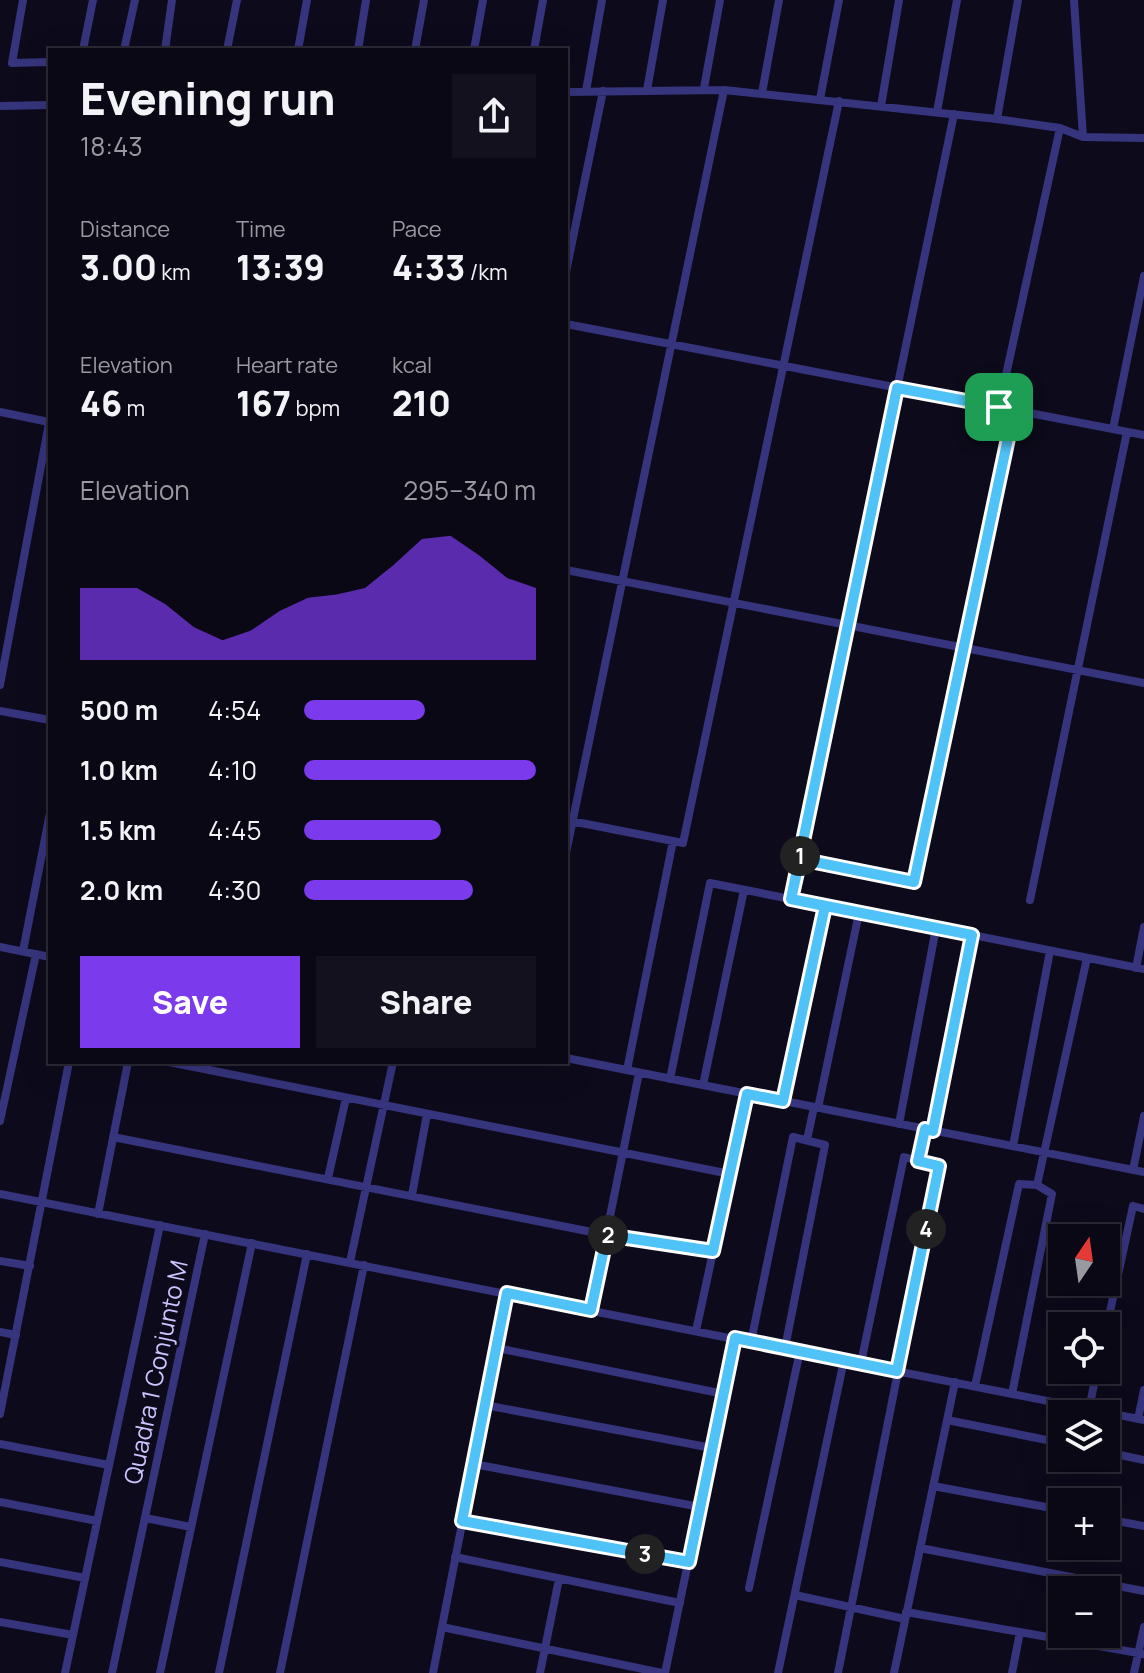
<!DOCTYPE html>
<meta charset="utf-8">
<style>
body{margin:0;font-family:Manrope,sans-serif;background:#13111d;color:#f1f3f6;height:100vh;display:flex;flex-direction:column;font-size:30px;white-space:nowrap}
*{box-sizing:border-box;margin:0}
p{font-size:26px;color:#999aa0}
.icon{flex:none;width:44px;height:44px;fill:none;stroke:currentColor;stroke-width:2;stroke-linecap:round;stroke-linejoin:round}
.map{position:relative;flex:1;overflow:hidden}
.side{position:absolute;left:48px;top:48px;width:520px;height:1016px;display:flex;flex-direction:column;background:#0a0814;border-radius:0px;box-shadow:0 8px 32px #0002,0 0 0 2px #2a2934}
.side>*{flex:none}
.needle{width:52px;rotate:13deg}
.buttons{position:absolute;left:1048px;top:1224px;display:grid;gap:16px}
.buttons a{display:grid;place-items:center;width:72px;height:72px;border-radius:0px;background:#0a0814;box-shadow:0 8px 32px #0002,0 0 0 2px #2a2934;font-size:40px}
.pin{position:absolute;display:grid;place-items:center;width:68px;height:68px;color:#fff;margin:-34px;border-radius:16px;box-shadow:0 4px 12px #0006}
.km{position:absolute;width:40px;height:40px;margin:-20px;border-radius:50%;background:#222;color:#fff;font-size:22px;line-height:40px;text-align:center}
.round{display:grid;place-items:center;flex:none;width:84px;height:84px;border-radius:0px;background:#13111d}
.headline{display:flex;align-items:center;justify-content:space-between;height:136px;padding:0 32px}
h1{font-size:44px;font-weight:800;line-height:60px}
.metrics{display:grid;grid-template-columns:repeat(3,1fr);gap:12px;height:136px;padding:8px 32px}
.metrics div{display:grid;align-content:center}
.metrics b{font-size:34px;font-weight:800}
.metrics small{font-size:22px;font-weight:400}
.metrics p{font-size:22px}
.chart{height:224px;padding:16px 32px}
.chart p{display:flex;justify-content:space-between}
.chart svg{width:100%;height:144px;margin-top:8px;fill:#7c3aed;opacity:.7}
.action{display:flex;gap:16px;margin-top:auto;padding:16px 32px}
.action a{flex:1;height:92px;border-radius:0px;background:#7c3aed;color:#fff;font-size:32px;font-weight:800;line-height:92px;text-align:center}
.action a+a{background:#13111d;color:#f1f3f6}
ul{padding:0 32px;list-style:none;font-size:26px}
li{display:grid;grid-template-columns:128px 96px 1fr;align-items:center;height:60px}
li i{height:20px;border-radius:10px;background:#7c3aed}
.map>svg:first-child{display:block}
</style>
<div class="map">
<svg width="1144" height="1673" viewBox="0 0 1144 1673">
<rect width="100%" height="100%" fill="#0d0a1b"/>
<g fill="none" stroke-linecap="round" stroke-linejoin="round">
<path stroke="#36347c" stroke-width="8" d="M23,0L12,63L50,62
M1074,0L1083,137
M83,50L93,0
M124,50L135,0
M165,50L172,0
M227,50L237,0
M298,50L307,0
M358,50L366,0
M415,50L424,0
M474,50L483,0
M534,50L543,0
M704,88L720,0
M647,90L663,0
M586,91L602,0
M566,92L724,90L997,119L1060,128L1083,137L1144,138
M762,93L779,0
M820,99L839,0
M0,106L50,105
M881,106L899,0
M937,112L957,0
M997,119L1018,0
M566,272L603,91
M566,324L1144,435
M999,407L1060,128
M0,412L49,422
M1113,429L1144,276
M566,570L1144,683
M0,685L50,418
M0,711L50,720
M566,820L683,843L839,101
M566,853L724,90
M800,859L914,882L1014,410
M791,899L954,114
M1030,900L1127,432
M0,947L50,957
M23,951L50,813
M1136,968L1144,927
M566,1058L1144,1172
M169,1062L730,1174
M627,1070L673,841
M670,1079L710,883L1144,969
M703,1085L744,890
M783,1101L825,906
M818,1108L859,913
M0,1121L36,954
M899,1124L936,928
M933,1131L972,935
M113,1137L607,1235L713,1251
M807,1140L814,1107
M1013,1146L1050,951
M918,1161L925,1129
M1133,1170L1144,1116
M328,1178L346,1098
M1037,1185L1087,958
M0,1194L1144,1420
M412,1195L427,1114
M98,1214L128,1062
M0,1261L30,1266
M350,1262L393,1062
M591,1310L639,1073
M1106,1330L1133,1206L1144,1209
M696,1331L747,1094
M0,1332L16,1335
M751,1342L793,1137L825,1145L785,1348
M497,1348L724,1394
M975,1386L1019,1184L1037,1185L1052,1194L1012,1394
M485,1405L712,1448
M1089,1409L1097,1370
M0,1414L69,1062
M1138,1419L1144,1390
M947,1420L1062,1443
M0,1444L109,1465
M1106,1452L1144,1460
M474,1464L700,1507
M933,1486L1062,1510
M0,1502L97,1521
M145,1518L191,1527
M1106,1519L1144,1526
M462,1521L689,1562
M920,1548L1144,1591
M455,1557L680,1603
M0,1562L85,1578
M749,1588L800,1351
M795,1595L905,1619
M906,1612L1144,1654
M0,1622L73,1635
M442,1627L662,1673
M65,1673L160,1225
M112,1673L205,1234
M160,1673L252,1243
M219,1673L307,1254
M280,1673L364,1265
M433,1673L507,1293
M540,1673L559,1579
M665,1673L735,1338
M778,1673L844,1360
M838,1673L939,1166L904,1157L861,1363
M894,1673L955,1382
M1012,1673L1020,1632
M1134,1673L1144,1627"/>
</g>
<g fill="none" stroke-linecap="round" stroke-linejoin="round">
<defs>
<path id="route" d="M999,407L897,388L791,899L825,906L783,1101L747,1094L713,1251L607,1235L591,1310L507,1293L462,1521L689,1562L735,1338L897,1371L939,1166L918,1161L925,1129L933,1131L972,935L791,899L800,859L914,882L1014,410L999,407"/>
</defs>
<use href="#route" stroke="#fff" stroke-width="16"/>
<use href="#route" stroke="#4fc3f7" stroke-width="10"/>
</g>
<g text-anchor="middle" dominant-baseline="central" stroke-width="6" stroke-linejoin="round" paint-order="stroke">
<g font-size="24" fill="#cbc5ff" stroke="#0d0a1b">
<text transform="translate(155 1372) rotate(-78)">Quadra 1 Conjunto M</text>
</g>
</g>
</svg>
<div class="buttons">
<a><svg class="needle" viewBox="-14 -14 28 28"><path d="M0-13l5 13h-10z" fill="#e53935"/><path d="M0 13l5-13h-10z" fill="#999aa0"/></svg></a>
<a><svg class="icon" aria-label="locate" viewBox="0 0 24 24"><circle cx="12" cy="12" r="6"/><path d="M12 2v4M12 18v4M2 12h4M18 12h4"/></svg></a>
<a><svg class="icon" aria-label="layers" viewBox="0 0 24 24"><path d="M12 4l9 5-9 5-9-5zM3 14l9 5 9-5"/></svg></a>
<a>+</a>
<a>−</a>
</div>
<div class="pin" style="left:999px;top:407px;background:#1e9e55"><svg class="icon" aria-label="arrive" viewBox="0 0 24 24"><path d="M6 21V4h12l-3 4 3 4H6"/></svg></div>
<b class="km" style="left:800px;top:856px">1</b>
<b class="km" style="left:608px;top:1235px">2</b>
<b class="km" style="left:645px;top:1554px">3</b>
<b class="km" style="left:926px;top:1229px">4</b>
<section class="side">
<div class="headline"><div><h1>Evening run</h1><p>18:43</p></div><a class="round"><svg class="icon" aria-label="share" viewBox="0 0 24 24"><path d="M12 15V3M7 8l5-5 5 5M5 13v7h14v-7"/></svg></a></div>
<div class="metrics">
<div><p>Distance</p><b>3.00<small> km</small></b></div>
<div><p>Time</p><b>13:39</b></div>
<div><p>Pace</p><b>4:33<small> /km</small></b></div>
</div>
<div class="metrics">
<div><p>Elevation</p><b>46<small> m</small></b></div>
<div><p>Heart rate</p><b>167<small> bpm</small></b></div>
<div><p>kcal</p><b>210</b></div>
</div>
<div class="chart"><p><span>Elevation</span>295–340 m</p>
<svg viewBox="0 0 160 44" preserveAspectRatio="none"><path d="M0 44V22L10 22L20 22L30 27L40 34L50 38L60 35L70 29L80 25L90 24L100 22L110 15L120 7L130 6L140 12L150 19L160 22V44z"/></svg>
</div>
<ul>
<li><b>500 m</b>4:54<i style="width:52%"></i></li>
<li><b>1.0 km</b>4:10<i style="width:100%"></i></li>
<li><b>1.5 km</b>4:45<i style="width:59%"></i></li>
<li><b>2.0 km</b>4:30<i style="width:73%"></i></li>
</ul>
<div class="action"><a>Save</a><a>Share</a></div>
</section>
</div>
